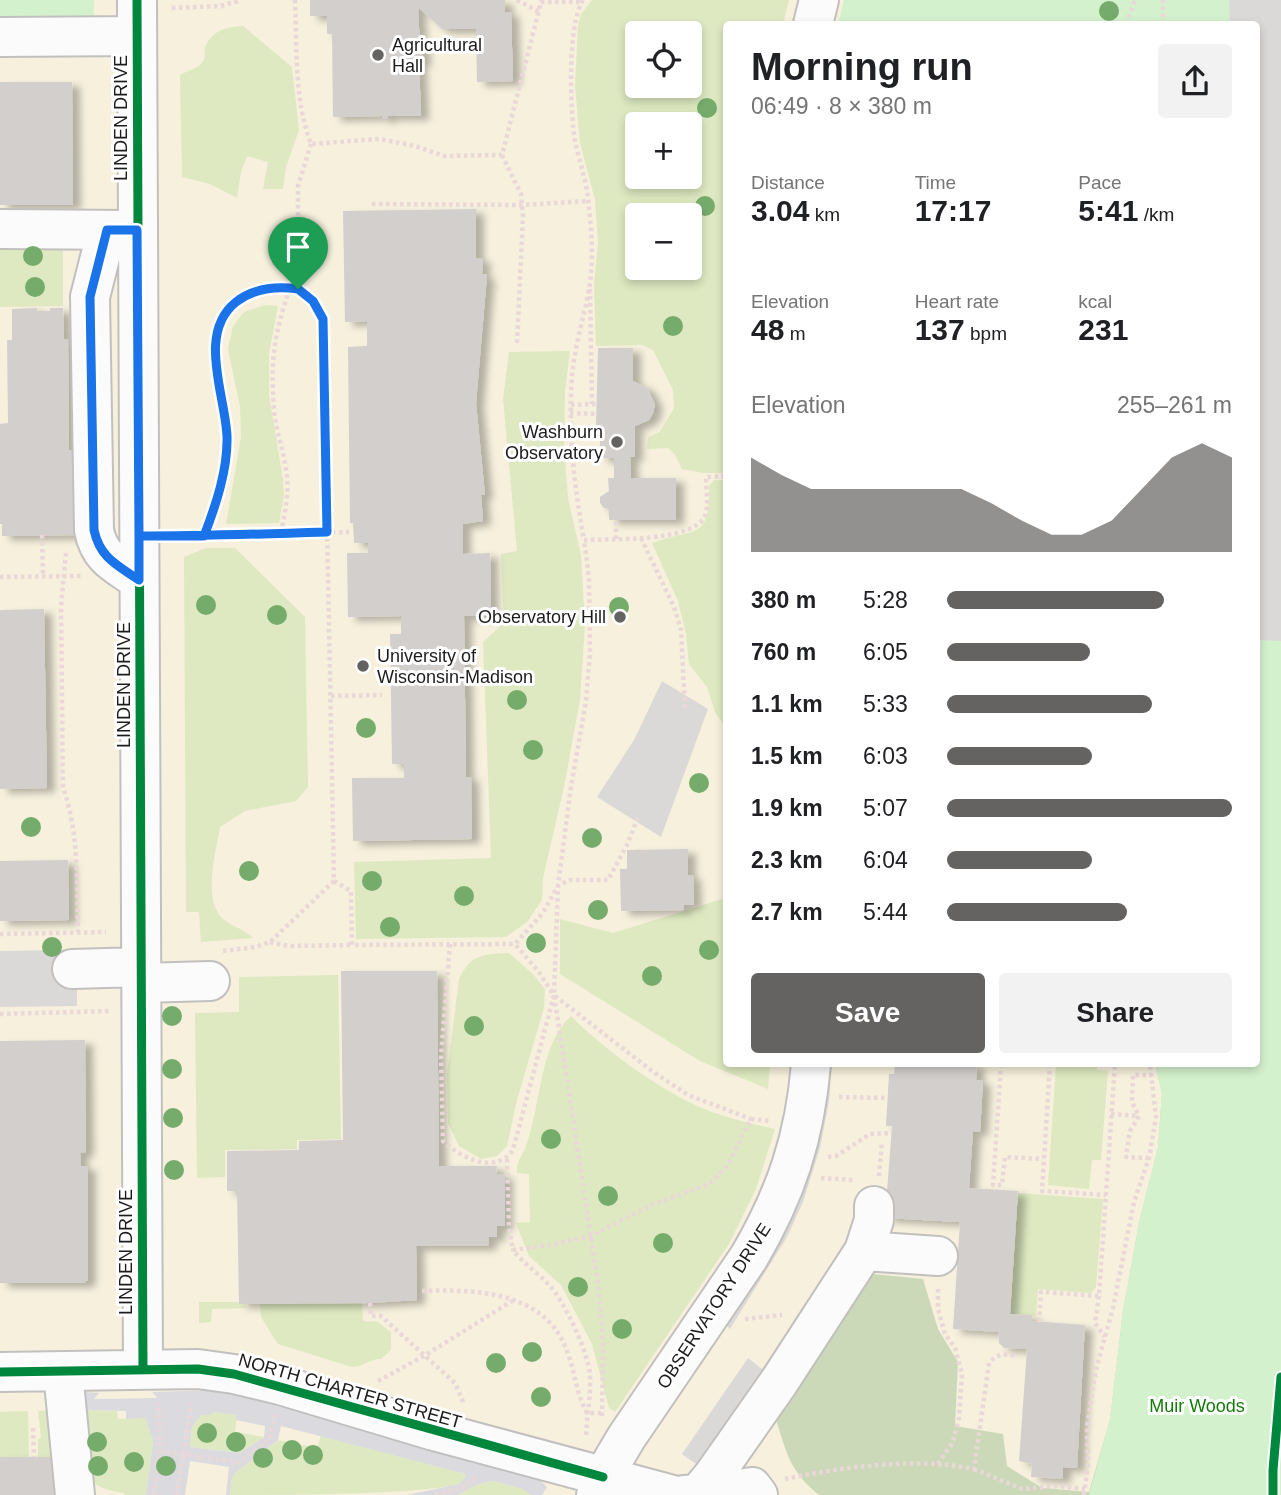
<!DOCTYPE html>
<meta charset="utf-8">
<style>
body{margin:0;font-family:Helvetica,sans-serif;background:#f2f2f2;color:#202124;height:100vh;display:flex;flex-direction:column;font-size:26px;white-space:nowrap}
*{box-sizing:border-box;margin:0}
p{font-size:23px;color:#757577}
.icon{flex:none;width:38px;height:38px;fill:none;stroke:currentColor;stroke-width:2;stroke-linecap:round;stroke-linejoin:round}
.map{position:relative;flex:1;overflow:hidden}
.panel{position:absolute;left:723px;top:21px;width:537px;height:1046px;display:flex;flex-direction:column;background:#fff;border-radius:7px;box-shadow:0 4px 10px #0003}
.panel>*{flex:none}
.fabs{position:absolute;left:625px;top:21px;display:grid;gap:14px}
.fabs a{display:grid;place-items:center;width:77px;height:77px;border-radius:7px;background:#fff;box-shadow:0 4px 10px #0003;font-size:35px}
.pin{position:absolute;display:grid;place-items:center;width:60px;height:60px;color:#fff;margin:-72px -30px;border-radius:50% 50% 50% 0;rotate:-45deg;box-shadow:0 0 7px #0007}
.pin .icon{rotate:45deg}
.round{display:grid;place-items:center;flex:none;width:74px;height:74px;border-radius:7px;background:#f2f2f2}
.headline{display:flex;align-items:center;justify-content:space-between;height:119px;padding:0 28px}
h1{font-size:38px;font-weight:600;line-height:52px}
.stats{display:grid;grid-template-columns:repeat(3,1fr);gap:10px;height:119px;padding:7px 28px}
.stats div{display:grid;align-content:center}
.stats b{font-size:30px;font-weight:600}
.stats small{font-size:19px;font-weight:400}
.stats p{font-size:19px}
.chart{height:196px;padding:14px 28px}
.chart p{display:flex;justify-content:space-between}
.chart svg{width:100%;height:126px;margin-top:7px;fill:#646362;opacity:.7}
.cta{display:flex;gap:14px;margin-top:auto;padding:14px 28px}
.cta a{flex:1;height:80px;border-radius:7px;background:#646362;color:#fff;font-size:28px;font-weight:600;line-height:80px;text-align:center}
.cta a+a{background:#f2f2f2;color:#202124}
ul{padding:0 28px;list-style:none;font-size:23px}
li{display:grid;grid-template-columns:112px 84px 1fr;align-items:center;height:52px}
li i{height:18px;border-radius:9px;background:#646362}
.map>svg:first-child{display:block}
</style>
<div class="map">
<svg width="1281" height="1495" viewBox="0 0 1281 1495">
<defs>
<filter id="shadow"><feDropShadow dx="8" dy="4.5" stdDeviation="3.5" flood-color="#0004"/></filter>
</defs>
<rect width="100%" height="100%" fill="#ebe7e4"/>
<path fill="#f6f0dd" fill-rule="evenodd" d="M0,0H1281V1495H0ZM726,24H1256V1064H726ZM637,33H690V86H637ZM637,124H690V177H637ZM637,215H690V268H637Z"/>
<path fill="#dee9c1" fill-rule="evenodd" d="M592,0H789L783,24H726V473H703L682,469L674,453L668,448L647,449L648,437L660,432L674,408L673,390L653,350L642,345L596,346L594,285L598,242L595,200L580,143L575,86L578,26L581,14ZM637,33H690V86H637ZM637,124H690V177H637ZM637,215H690V268H637Z
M243,26L292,67L299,130L286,167L283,189H263L268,162L247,156L241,172L237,198L210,184L182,177L180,75C187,71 200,68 204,60C206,56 204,52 205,48C211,31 226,27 243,26Z
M63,243V306L0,307V244Z
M265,305L278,306L269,354V395L283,479L284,495L279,523L226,524L241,437L240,407L228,349L233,326L244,312Z
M570,351L565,391L564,447L568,498L581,555L585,625L580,700L564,787L543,878L542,900L527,922L506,937L356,939L354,862L491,858L483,642L504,623L501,554L517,551L503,399L509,352Z
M714,480H726V728L715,712L707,687L689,664L686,634L678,601L652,543C695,527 710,542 709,486Z
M206,548H235L305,617L308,787L296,801L245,811L220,827C216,852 203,897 221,917C230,927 244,928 253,938L201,942L199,912H186L184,557Z
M726,898V1064H770L768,1089L700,1061L560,974V919L613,933Z
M509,953L533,974L545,989L544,1008L517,1100L507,1146L497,1156L481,1159L459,1146L448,1123L447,1074L459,979C471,954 484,954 509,953Z
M338,975L341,1139L297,1140V1149L225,1150V1177L197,1178L195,1013L239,1012V977Z
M571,1016C604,1049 650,1083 693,1104C718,1116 748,1123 775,1129L756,1189L729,1244L615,1412L609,1408L592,1344L561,1285L529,1256L516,1223L530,1222L529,1174L517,1173C517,1158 523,1156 527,1143C541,1105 539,1045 571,1016Z
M1056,1064H1097V1070L1108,1071L1101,1160H1092L1089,1189L1048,1185Z
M1018,1193L1103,1199L1096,1287L1091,1293L1038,1289L1036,1316L1010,1314Z
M199,1302H238L239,1304H245L246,1308L212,1309L211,1322L199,1323Z
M362,1303L363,1321L378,1322L391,1332V1350L381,1359C371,1358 363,1367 352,1367L278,1344L261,1317L260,1304Z
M56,1410L64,1457H38V1439L41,1438L38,1411Z
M82,1410L117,1411L118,1419L145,1418L153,1441L146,1495H124V1493C91,1488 87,1481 85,1450C84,1437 83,1423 82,1410Z
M28,1411L29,1457H0V1412Z
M212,1412L237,1415L235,1432L264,1437L240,1453L190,1447L192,1427L201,1415H211Z
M321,1435L466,1474C464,1478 465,1480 461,1483C431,1495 274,1495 230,1495L232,1478L235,1473L278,1440L317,1448Z
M493,1481L523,1489L531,1495H457L479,1484Z"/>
<path fill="#cbd9b8" d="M1155,1064H1256L1281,1495H819C789,1471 786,1451 775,1416L864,1273L923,1279L938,1329L958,1362L955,1426L1003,1434L1007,1466L1042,1488L1089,1492L1110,1420L1123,1311L1140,1218L1158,1148L1162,1093Z"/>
<path fill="#d4f1cd" d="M0,0H94V29H0Z
M844,0H1281V1495H1089L1110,1420L1123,1311L1140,1218L1158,1148L1162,1093L1155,1064H1256V24H838Z"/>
<path fill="#dbd9d8" d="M1229,0H1281V641L1256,640V24H1230Z
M662,681L708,709L661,837L597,797L634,740Z
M71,950L77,986V1006L0,1007V951Z
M823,1064H832L829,1101L820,1148L803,1202L787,1237L730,1329L723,1322Z
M748,1358L779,1382L713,1476L682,1454Z"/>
<path fill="#dbdbdf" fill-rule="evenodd" d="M213,1390L241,1394L538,1478L547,1487L542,1495H531L523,1489L493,1481L479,1484L457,1495H407L459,1484L463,1481L466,1474L281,1426L278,1440L235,1473L232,1478L230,1495H226L229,1467L190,1461L185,1495H146L153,1441L145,1418L126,1419V1411L82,1410L80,1396L85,1392L99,1393L94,1399L157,1398L152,1392ZM213,1412L236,1415V1420L265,1426L264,1437L240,1453L190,1447L192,1427L201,1415H211Z"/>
<path fill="#d3cfcd" filter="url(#shadow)" d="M310,0H505V12H511L513,81L477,82L476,29H442L418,7L420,48H423V62H419L421,116H388V119H382V116L333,117L332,34H327V16H310Z
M0,82H72L73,205H0Z
M476,209V258H483L482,274L487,275L476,403L485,495H481L483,521L463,524V554L490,553L491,616H464L466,777H471L472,839L353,841L352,778H404V764H392L390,634H401V616L348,617L347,553H368V543H354L353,523H350L348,347L367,346V321L345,322L343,211Z
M37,308V311H50V308H63L64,339H68L69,450H78L79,535L2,536V524H0V424L8,423L7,340H12V309Z
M598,348H633V381L647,388L655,404L653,413L649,420L635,426V457H630L631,478H676V520H609V509L604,508L600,503V497L609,491L608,478H614V458H600V426H596Z
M44,609L47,788L0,789V610Z
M688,849V875H693L694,905H684V910L621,911L620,869H627V850Z
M68,860L69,920L0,921V861Z
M341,971H437L439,1166H497L496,1174H505V1226H497V1237H489L488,1246H416L417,1300L370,1303L239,1304L237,1191H227V1151L299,1150V1141L343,1140Z
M85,1040L86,1152L80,1153L81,1166H88V1281L85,1280L86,1283H0V1041Z
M895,1064H977L976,1080L983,1081L980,1132L973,1131L969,1188L1018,1191L1010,1314L1032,1315V1321L1085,1325L1077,1468L1063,1467V1479L1031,1477L1032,1464L1019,1461L1027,1349L1004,1348L999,1343L998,1332L953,1329L960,1222L885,1218L892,1126H886L889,1074H894Z
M0,1457H61L62,1495H0Z"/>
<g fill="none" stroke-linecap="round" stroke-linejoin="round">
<defs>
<path id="minor" d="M137,0L143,1370
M813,24L819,0
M0,37L137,36
M0,229L131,230
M107,230L90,297L94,530C99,558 117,565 139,580
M72,969L141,967
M141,983L210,981
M864,1251L874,1220V1206
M0,1372L198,1369L234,1374L280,1385L434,1431L673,1495
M63,1372L75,1495
M698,1494L752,1487L758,1495
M596,1495L603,1477L626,1438L749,1257C786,1194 805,1137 811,1064
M684,1495L698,1494L713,1476L779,1382L864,1251L938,1256"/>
</defs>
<use href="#minor" stroke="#c2c0bf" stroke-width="42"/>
<path stroke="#ead7d8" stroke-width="4.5" stroke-dasharray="3.5 3.5" stroke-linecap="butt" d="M295,0C297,47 294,99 311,144L380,139L415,146L444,156L502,155L541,2H581
M517,0L539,12
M583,0C567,25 570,111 575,141C579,160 586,179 588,198C591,226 594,255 590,283C585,314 575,344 572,376C568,432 574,485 584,540
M172,8L221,6L241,0
M1126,24L1135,0
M1163,24V0
M502,155L521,194L523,216L517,344
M372,204L522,205L588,201
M590,289L592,404
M571,405L596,404
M570,413L596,414
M281,533C285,512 290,491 286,469C283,449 276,430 274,410C270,361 274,334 290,288
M42,535L43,577
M171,536L349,532
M204,536C216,505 228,469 227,436C225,394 197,333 236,302C254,288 276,286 298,289
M641,538L674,607L681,630L685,709
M616,539V520
M66,553L61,607L63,787C79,833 77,884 78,932
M0,577L81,576
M331,696L382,695
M334,881L351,891L352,945L515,944L542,914L558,886L571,787L586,701L590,654L589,578L584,540C609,539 694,542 705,516C709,505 706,489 706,477L726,476
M0,934L106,932
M270,942L288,946L352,945
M450,944L441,1056L443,1141C461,1158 495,1175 513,1150L554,995L538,971L515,944
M223,951L255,947L270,942L334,881L323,319L313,301L298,289V186L311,144
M555,996L652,1071L688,1095L751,1119
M0,1014L110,1011
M1001,1064L993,1185H1002L1005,1157L1043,1159
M1050,1064L1042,1191L1106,1195
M839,1097L888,1098
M1111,1114L1139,1116
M828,1157L836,1156L870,1134L891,1133
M1149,1158L1126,1157L1130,1131L1139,1116L1132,1102L1133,1075H1152
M507,1159L509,1228L513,1250
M879,1176L882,1141
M821,1178L854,1180
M422,1291C473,1289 542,1291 565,1346C575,1369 575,1391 587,1413H601
M1099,1296L1095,1323L1105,1337
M370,1303L371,1316H381L455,1383L464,1404
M745,1319L782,1315
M1039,1322L1041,1292L1099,1296L1115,1064
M378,1381L424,1356L512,1301
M602,1416L603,1343L599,1290L554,995L558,886L570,880H608L628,843L639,814
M33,1428L34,1457
M586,1435C587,1415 591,1396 590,1376C589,1353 564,1300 548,1284C537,1272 523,1263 513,1250L550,1245L591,1236L652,1205L709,1184L727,1166L751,1119L771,1121
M160,1451L239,1462L270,1438L275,1415
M938,1464L953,1442L959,1418L962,1374L955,1348L945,1334L938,1309V1288
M974,1469L1022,1489L1059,1486L1085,1489
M785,1479C842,1467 916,1457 974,1469L989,1363C997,1354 1003,1354 1015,1355
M154,1495L160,1451L159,1403
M177,1495L191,1403
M435,1495L464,1487L477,1475
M1084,1495L1088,1464L1087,1427L1096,1369L1113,1308L1134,1202L1149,1158L1156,1117L1150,1064"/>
<use href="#minor" stroke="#fcfbfb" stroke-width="38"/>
<defs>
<path id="cycleway" d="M137,0L143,1370
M0,1372L198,1369L234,1374L603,1477
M1273,1495V1470L1281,1377"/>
</defs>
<use href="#cycleway" stroke="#fff" stroke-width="13"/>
<use href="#cycleway" stroke="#00873e" stroke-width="9"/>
</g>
<g fill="#75ac6b">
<circle cx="1109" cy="11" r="10"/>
<circle cx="707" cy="108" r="10"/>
<circle cx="705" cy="206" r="10"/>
<circle cx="33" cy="256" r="10"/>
<circle cx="35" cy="287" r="10"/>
<circle cx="673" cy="326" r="10"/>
<circle cx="206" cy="605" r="10"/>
<circle cx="619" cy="607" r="10"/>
<circle cx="277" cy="615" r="10"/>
<circle cx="517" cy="700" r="10"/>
<circle cx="366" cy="728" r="10"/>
<circle cx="533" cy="750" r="10"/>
<circle cx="699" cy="783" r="10"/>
<circle cx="31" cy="827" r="10"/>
<circle cx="592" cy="838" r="10"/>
<circle cx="249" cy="871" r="10"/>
<circle cx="372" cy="881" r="10"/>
<circle cx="464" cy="896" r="10"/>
<circle cx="598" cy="910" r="10"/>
<circle cx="390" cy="927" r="10"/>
<circle cx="536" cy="943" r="10"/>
<circle cx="52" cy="947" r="10"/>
<circle cx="709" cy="950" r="10"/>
<circle cx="652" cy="976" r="10"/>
<circle cx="172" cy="1016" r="10"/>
<circle cx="474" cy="1026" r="10"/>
<circle cx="172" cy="1069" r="10"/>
<circle cx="173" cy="1118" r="10"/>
<circle cx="551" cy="1139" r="10"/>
<circle cx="174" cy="1170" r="10"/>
<circle cx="608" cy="1196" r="10"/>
<circle cx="663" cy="1243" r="10"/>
<circle cx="578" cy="1287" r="10"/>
<circle cx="622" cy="1329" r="10"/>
<circle cx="532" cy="1352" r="10"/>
<circle cx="496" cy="1363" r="10"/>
<circle cx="541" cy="1397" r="10"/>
<circle cx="207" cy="1433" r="10"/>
<circle cx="97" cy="1442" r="10"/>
<circle cx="236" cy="1442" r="10"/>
<circle cx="292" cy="1450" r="10"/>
<circle cx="313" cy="1455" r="10"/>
<circle cx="263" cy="1458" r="10"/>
<circle cx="134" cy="1462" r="10"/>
<circle cx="98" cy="1466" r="10"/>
<circle cx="166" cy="1466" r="10"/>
</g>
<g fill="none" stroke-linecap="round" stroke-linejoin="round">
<defs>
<path id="route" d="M298,289C276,286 254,288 236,302C197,333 225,394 227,436C228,469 216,505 204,536H139L137,230H107L90,297L94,530C100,558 117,565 139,580V536C202,536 265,534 327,532L323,319L313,301L298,289"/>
</defs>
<use href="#route" stroke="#fff" stroke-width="14"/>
<use href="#route" stroke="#1a73e8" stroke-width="9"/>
</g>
<g fill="#646362" stroke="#fff" stroke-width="2.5">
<circle cx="378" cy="55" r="7"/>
<circle cx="617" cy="442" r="7"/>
<circle cx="620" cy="617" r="7"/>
<circle cx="363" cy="666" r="7"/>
</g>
<g text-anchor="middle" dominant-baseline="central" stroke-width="6" stroke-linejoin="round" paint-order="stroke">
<g font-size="18" fill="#1c1c1c" stroke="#fff" text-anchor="start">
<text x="392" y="45">Agricultural<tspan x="392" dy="21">Hall</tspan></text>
<text x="603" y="432" text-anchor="end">Washburn<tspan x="603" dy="21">Observatory</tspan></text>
<text x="606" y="617" text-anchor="end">Observatory Hill</text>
<text x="377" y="656">University of<tspan x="377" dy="21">Wisconsin-Madison</tspan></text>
</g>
<g font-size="18" fill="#1c1c1c" stroke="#fff">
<text transform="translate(121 118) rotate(-90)">LINDEN DRIVE</text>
<text transform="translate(124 685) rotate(-90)">LINDEN DRIVE</text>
<text transform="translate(126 1252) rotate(-90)">LINDEN DRIVE</text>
<text transform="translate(714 1306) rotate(-57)">OBSERVATORY DRIVE</text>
<text transform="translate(350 1391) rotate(16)">NORTH CHARTER STREET</text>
</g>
<g font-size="18" fill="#147b08" stroke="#fff">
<text x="1197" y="1406">Muir Woods</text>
</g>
</g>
</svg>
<div class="fabs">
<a><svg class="icon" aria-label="locate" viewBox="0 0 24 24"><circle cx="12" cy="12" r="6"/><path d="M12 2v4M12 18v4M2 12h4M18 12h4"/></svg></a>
<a>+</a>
<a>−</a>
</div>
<div class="pin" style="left:298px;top:289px;background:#1e9e55"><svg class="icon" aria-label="arrive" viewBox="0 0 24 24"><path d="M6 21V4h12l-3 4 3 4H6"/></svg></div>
<section class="panel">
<div class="headline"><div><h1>Morning run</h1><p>06:49 · 8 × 380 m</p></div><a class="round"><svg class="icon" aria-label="share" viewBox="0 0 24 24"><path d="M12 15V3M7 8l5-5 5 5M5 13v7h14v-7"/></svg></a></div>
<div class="stats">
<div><p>Distance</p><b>3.04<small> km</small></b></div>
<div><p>Time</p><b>17:17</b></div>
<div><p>Pace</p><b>5:41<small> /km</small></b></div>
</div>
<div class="stats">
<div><p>Elevation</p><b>48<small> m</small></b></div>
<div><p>Heart rate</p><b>137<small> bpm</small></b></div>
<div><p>kcal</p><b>231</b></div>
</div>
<div class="chart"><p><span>Elevation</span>255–261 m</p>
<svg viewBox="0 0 160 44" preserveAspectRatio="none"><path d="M0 44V11L10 17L20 22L30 22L40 22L50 22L60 22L70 22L80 27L90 33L100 38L110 38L120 33L130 22L140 11L150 6L160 11V44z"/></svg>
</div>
<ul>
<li><b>380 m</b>5:28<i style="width:76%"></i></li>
<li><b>760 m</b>6:05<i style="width:50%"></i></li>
<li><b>1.1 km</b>5:33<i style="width:72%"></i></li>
<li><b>1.5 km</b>6:03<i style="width:51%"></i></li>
<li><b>1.9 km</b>5:07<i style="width:100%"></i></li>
<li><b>2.3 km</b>6:04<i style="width:51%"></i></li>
<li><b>2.7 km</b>5:44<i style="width:63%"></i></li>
</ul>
<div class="cta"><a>Save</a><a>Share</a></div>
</section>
</div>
